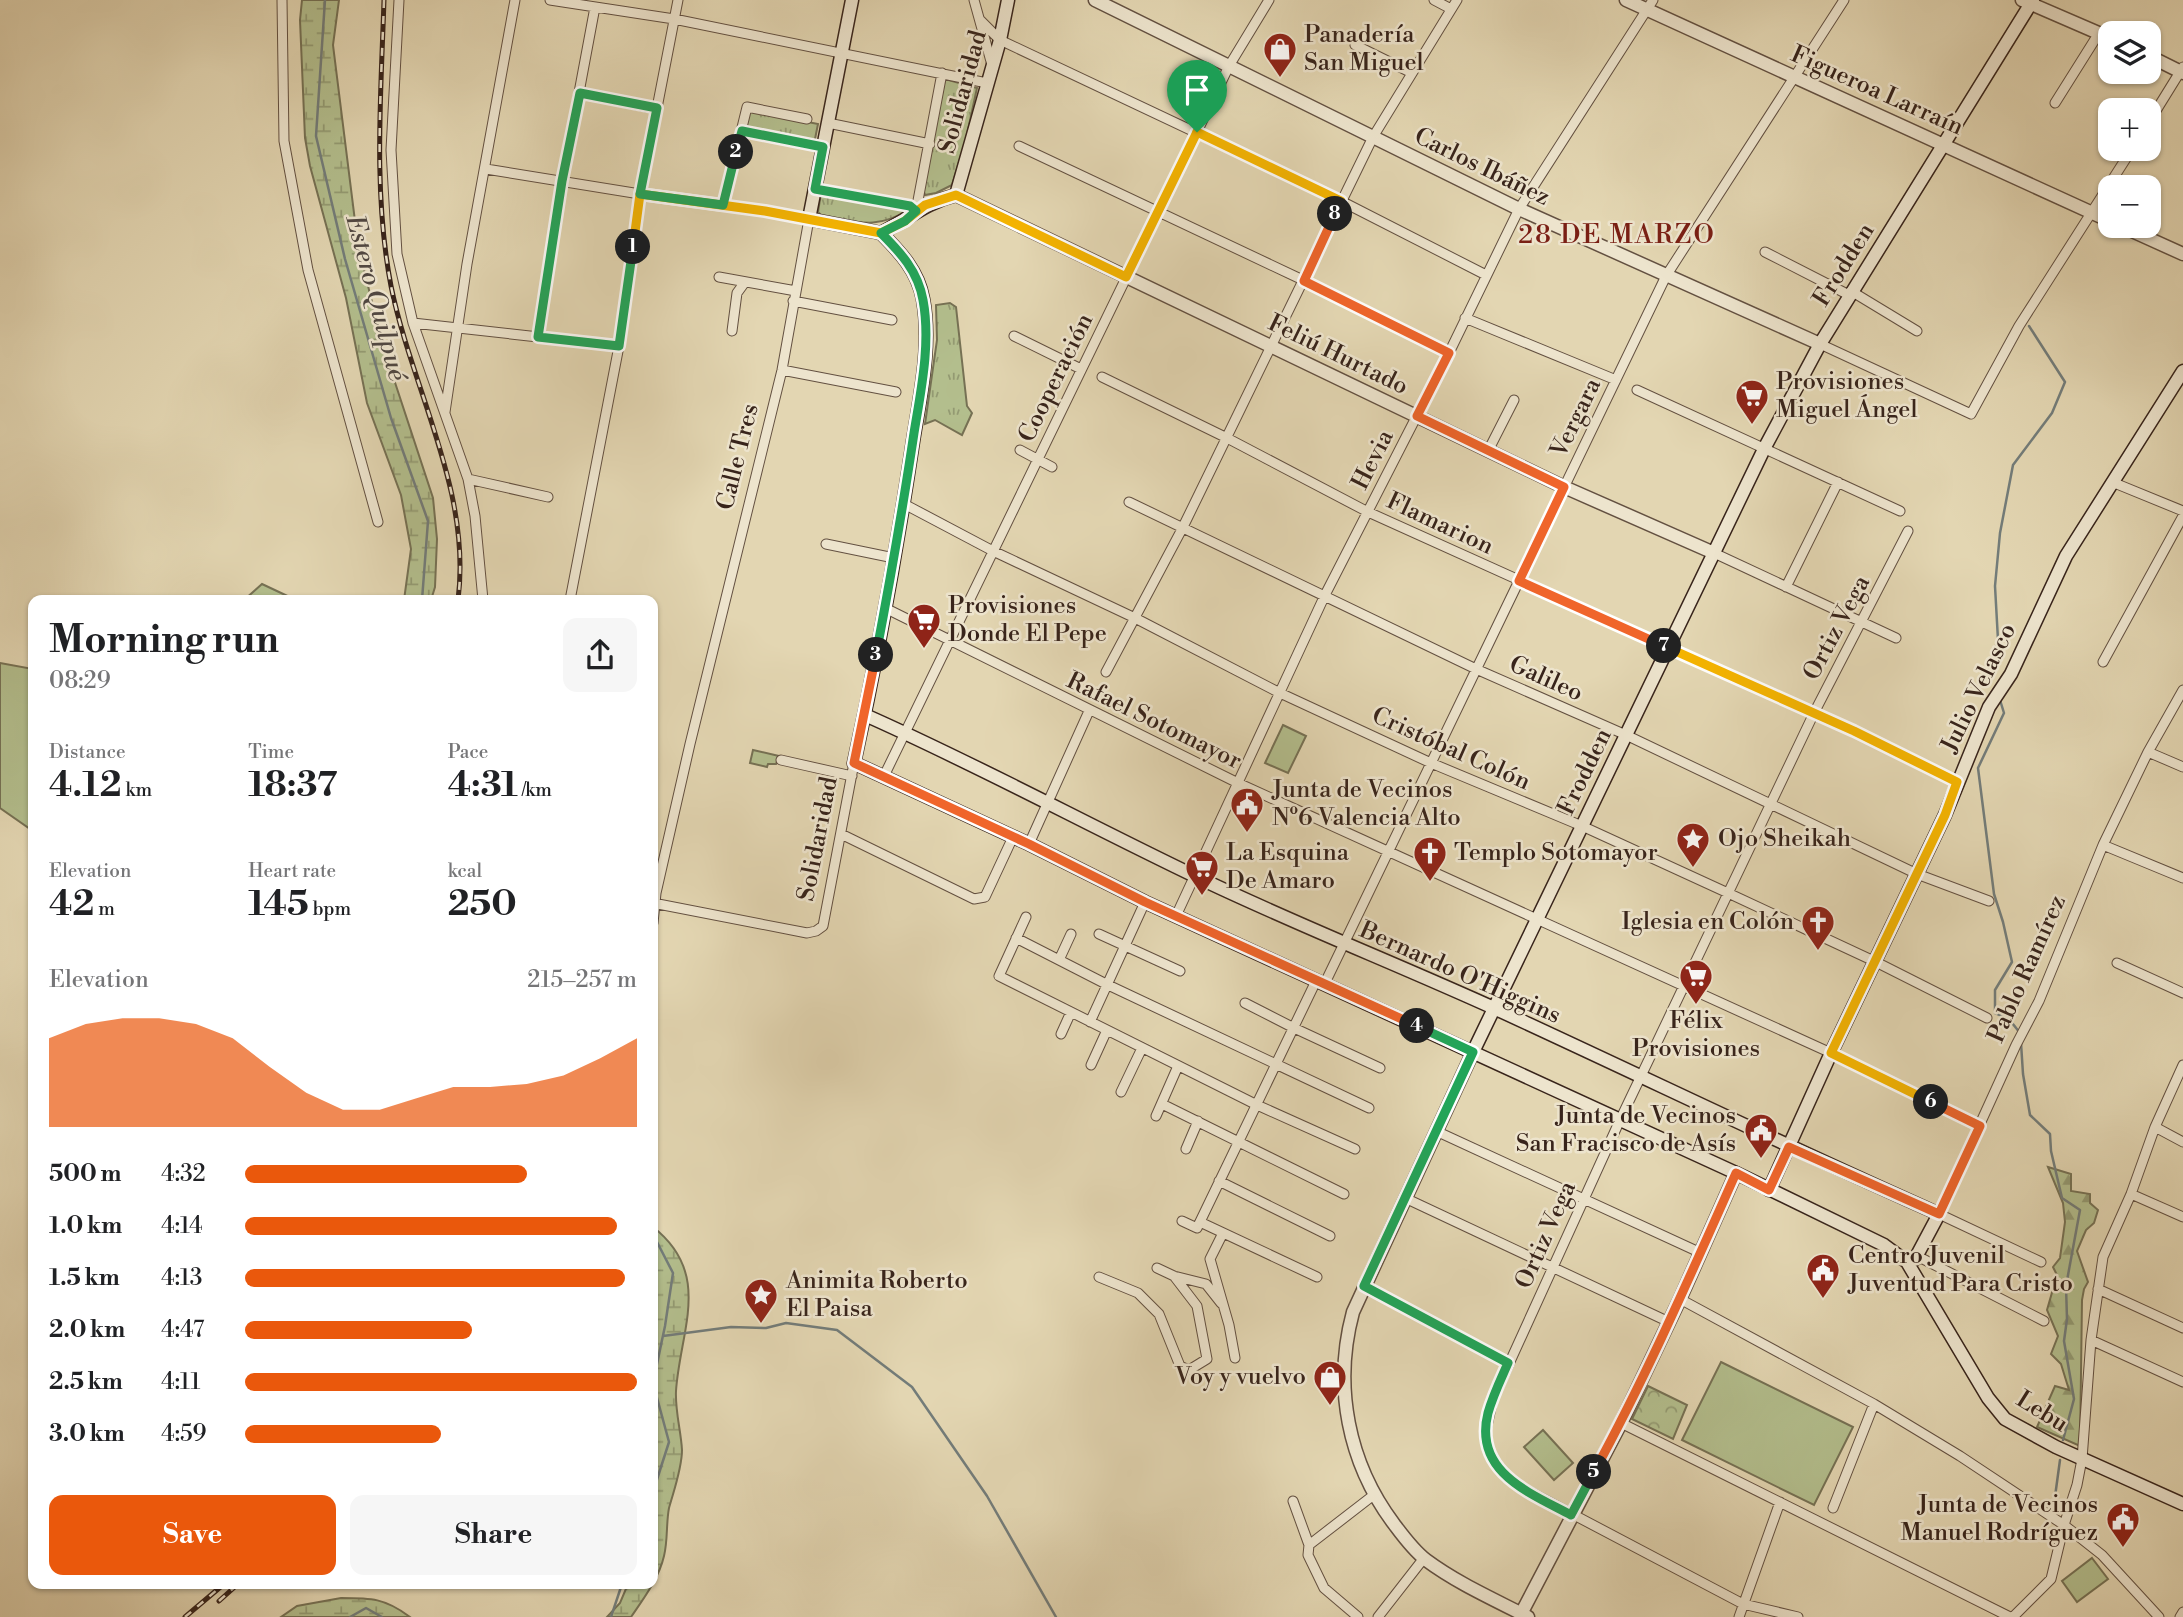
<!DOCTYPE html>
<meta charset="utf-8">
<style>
body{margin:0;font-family:"Libre Bodoni",serif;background:#f6f6f6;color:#202124;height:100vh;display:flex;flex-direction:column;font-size:26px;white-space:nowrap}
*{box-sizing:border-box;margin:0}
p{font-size:23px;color:#757577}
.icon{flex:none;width:38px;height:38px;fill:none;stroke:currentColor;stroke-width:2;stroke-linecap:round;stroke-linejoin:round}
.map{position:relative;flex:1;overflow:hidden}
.sheet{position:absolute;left:28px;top:595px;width:630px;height:994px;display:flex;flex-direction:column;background:#fff;border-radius:14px;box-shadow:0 2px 5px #0004}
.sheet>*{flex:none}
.controls{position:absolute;left:2098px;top:21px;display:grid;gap:14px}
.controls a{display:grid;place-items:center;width:63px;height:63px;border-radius:14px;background:#fff;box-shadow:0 2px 5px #0004;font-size:35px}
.pin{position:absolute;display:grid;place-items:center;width:60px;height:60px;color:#fff;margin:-72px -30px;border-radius:50% 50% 50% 0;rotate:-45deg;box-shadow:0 0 7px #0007}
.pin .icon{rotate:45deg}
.km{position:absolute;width:35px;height:35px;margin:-18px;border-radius:50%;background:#222;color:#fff;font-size:19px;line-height:35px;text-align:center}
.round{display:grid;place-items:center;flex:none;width:74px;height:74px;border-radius:14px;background:#f6f6f6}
.overview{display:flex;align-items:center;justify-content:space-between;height:119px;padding:0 21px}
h1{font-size:38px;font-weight:700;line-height:52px}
.figures{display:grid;grid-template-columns:repeat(3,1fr);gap:10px;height:119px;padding:7px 21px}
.figures div{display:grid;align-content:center}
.figures b{font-size:35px;font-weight:700}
.figures small{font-size:19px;font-weight:400}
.figures p{font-size:19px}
.chart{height:196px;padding:14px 21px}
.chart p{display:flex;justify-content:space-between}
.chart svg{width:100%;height:126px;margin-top:7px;fill:#ea580c;opacity:.7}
.cta{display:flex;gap:14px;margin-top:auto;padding:14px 21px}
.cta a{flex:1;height:80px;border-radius:14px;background:#ea580c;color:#fff;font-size:28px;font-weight:700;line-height:80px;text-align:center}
.cta a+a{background:#f6f6f6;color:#202124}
ul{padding:0 21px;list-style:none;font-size:23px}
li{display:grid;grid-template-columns:112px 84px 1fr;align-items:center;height:52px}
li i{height:18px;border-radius:9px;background:#ea580c}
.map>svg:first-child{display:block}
</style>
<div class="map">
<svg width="2183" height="1617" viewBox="0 0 2183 1617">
<defs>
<pattern id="grass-tufts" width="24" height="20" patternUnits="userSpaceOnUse" patternTransform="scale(1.75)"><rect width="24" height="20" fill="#b3be8d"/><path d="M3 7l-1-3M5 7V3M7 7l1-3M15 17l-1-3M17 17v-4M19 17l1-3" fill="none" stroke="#939a72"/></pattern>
<pattern id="forest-firs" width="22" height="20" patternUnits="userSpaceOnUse" patternTransform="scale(1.75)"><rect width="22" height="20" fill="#b3be8d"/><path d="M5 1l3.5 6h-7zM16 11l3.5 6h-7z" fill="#939a72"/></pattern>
<pattern id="wetland-marsh" width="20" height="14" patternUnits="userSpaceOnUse" patternTransform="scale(1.75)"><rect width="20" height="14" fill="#b3be8d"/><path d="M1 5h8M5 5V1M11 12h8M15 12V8" fill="none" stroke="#939a72"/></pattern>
<pattern id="park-crowns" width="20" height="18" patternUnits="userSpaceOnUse" patternTransform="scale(1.75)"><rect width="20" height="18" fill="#b3be8d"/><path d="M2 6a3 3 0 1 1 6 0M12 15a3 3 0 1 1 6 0" fill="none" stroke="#939a72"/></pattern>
</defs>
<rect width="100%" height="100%" fill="#e3d6b2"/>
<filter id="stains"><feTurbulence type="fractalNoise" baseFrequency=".00286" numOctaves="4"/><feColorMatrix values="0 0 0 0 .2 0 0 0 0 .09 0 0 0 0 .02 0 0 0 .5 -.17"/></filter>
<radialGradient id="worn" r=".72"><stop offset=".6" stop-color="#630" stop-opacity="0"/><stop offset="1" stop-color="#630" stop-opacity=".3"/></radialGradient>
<path fill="url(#grass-tufts)" stroke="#767154" stroke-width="2" d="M945,79L977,88L966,139L952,185L936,193L925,195L923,189Z
M748,110L818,124L814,144L744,130Z
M821,193L909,210C874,230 860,222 822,216L818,212Z
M950,303L956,307L967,406L972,413L962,435L935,420L925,424L937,340L936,305Z
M753,750L779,756L776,764H768L767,767L750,763Z"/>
<path fill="url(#forest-firs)" stroke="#767154" stroke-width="2" d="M2048,1167L2071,1174V1191L2090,1194V1203L2098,1210L2094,1223L2086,1230L2077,1251L2088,1282L2084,1289L2082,1300L2080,1446L2037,1427L2055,1386L2069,1390L2061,1364L2051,1354L2058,1336L2047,1310L2057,1275L2053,1267L2060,1258L2065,1222L2063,1203Z"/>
<path fill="url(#wetland-marsh)" stroke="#767154" stroke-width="2" d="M302,0H339L333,45L358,245L382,343L433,498L437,539L435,587L431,600H404L411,549L401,495L367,403L346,298L310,166L305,138L300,20Z
M653,1227C713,1274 680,1330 676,1391C675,1411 681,1431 682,1450C682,1468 674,1490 669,1508C666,1523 668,1540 664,1556C659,1578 644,1598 631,1617H607L620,1603L628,1584H653Z
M341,1598C371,1598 385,1598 410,1617H281L297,1606Z"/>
<path fill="url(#park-crowns)" stroke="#767154" stroke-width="2" d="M1648,1386L1687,1405L1673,1439L1632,1419Z"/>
<path fill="#b3be8d" stroke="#767154" stroke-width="2" d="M262,584L296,600H244Z
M0,663L33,669V831L0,808Z
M1283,725L1306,736L1288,773L1265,763Z
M1721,1362L1853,1427L1814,1505L1682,1440Z
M1543,1430L1573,1463L1554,1480L1524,1447Z
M2092,1558L2108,1579L2077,1602L2062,1581Z"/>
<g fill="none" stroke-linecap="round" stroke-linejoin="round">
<path stroke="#737c79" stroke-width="2.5" d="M325,0L316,136L345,259L391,418L428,521L422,600
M1984,678L1998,640L1995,586L2000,533L2013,465L2052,413L2065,382L2029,326
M2000,700L2004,713L1978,768L1994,894L2003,922L2012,962L1995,990V1013L2009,1019L2020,1033
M2021,1043L2023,1074L2030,1115L2050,1134L2051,1151L2062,1198L2080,1210L2066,1286L2067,1319L2064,1341L2074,1399L2063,1440
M653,1242H657L673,1273L665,1326L653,1383L669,1442L653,1492
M663,1336L731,1327L766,1328L786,1323L837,1330L912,1387L987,1496L1056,1617
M2054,1504L2060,1460
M350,1617L366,1608L382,1617
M611,1617L622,1584"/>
<defs>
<path id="minor" d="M282,0L284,141L308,270L378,522
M399,0L391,150L397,254L413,323L468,479L475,516L483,600
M550,0L674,19L987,83
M974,0L992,65
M1434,0L1451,9
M980,20L1000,40L1341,201L1486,275
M1355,45L1412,73
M580,93L657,109
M2055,103L2099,33
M2149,122L2183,67
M828,123L930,144
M742,131L823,147
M1019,146L1305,281L1449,353
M486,169L640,194L765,211L809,219L782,370L690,744L656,893L653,923
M815,189L910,206L916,211L942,73
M723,205L747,107L807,119
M1765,252L1849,295
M719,277L796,291
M1851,291L1917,331
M793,301L892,320
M1465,318L1616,380
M413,323L619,346
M732,331L737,293L745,282
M1014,336L1081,369
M538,337L560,194L595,7
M1820,344L1971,414L2019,326L2132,149
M782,370L896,392
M1102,377L1227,438L1368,512L1854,731L1957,782
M1637,390L1900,511
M445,412L467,264L515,0
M1020,450L1052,467
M1488,451L1514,400
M468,479L548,497
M2112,482L2183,511
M1129,502L1476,669L1626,735L1917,874L1989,901
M904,504L993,551L1135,618L1280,693L1431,763L1582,826L1728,893L1876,962L1987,1018
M826,544L894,558
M1714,553L1896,638
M1786,587L1838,482
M570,600L619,346L642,185L678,0
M885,608L1238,783L1831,1053L1980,1126
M2103,662L2183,516
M1106,672L1182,529L1373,137L1457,0
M2148,752L2183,767
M781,760L852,776
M884,776L1229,66L1269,0
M841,834L974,899L985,897L1013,837
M1029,844L1089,711
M2103,845L2183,878
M653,903L807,933L816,931L823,926L854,763
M1176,916L1325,595L1449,353L1519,209L1653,0
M1026,917L999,976L1257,1105L1355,1149
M1099,934L1180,971
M1016,938L1106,984L1369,1108
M1059,960L1071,934
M2117,963L2183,993
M1324,985L1666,276L1844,0
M1245,1003L1294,1028L1380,1068
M1090,1022L1145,902
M1061,1034L1071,1012
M1091,1065L1107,1030
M1121,1092L1142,1048
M1162,1104L1344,1194
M1156,1116L1178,1066
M2155,1127L2183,1142
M1436,1131L1701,1253
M1186,1149L1198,1121
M1219,1181L1330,1236
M2131,1194L2183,1217
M1405,1198L1669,1322
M1182,1221L1197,1228L1316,981
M1200,1222L1317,1277
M1223,1233L1210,1259L1229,1325L1235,1358
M1915,1259H1923L2044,1321
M2041,1262L1939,1214L2016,1045L2039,1001L2103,845L2148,752L2183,690
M1157,1268L1174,1276L1206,1284L1221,1303
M1099,1277L1138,1293L1159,1314L1180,1366L1189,1370L1207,1359L1197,1306L1174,1276
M1364,1286L1508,1362
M2098,1289L2183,1328
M1680,1299L1874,1404L1960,1456L2064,1525L2102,1555L2159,1617
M2091,1340L2183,1382
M1621,1423L2010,1617
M1293,1501L1309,1545L1308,1555L1324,1588L1358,1617
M1833,1508L1874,1404
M1309,1545L1375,1494
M1378,1617L1424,1558
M1739,1617L1780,1502
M1798,1617L1743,1604L1519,1486L1506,1477L1495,1464L1488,1448L1486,1430L1493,1399L1620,1120L1814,713L1908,531
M2013,1617L2051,1579L2064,1525L2077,1485L2082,1459L2091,1340L2103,1257L2131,1194L2155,1127L2183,1065
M2180,1617L2183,1612"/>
<path id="tertiary" d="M1095,0L1519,209L1820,344
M1626,0L2110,221
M2022,0L2110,38
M2149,56L2183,73
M956,195L1564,487L1714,553
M2121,226L2183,254
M1473,1052L1353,1312C1333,1386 1348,1463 1394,1524C1403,1536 1413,1550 1426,1560C1457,1583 1493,1599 1528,1617
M1521,1614L1621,1423L1680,1299L1736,1173"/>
<path id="secondary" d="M852,0L809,219L881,233
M881,233C900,252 918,271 923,299C932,348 919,400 912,448C896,554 877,659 854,763L1029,844L1145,902L1736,1173L1884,1245L1907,1262L1988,1398L2005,1419L2056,1447L2183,1504
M881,233C909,219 924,203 956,195L1000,40L1008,0
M865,715C978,765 1086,824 1197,877C1295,924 1397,964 1496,1009C1644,1077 1790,1148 1939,1214L1915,1259L1907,1262
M1473,1052L1765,447L1820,344L2033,0
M1769,1190L1831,1053L1945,815L1989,707L2011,674L2066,556L2183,371"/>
</defs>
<use href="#minor" stroke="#635041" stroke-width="11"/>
<use href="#tertiary" stroke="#635041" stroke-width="15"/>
<use href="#secondary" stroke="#38241b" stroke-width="15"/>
<use href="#minor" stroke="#ede4cd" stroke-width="9"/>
<use href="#tertiary" stroke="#ede4cd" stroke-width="12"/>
<use href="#secondary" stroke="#ede4cd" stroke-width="12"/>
<defs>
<path id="rail" d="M384,0C381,95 373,192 391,286C412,390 472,491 458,600
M219,1601L238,1584
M185,1617L224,1584"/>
</defs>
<use href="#rail" stroke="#38241b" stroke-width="5"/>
<use href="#rail" stroke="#ede4cd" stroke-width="2.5" stroke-dasharray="8" stroke-linecap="butt"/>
</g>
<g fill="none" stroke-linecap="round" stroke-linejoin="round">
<defs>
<path id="split-1" d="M633,247L640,194L765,211L881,233L905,221L925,205L956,195L1126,277L1197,132"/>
<path id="split-2" d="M633,247L619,346L538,337L562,181L580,93L657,108L640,194L723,205L736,152"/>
<path id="split-3" d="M736,152L742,131L823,147L815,189L910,206L916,211L905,221L881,233C900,252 918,271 923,300C931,343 921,390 914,433C903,507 890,581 876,655"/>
<path id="split-4" d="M876,655L854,763L1029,844L1145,902L1417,1026"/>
<path id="split-5" d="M1417,1026L1473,1052L1364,1286L1508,1363C1501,1379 1493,1395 1488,1413C1473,1472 1530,1493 1571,1515L1594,1472"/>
<path id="split-6" d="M1594,1472C1647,1375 1691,1274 1736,1173L1769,1190L1789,1147L1939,1214L1980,1126L1931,1102"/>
<path id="split-7" d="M1664,646L1854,731L1957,782L1945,815L1831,1053L1931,1102"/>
<path id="split-8" d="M1335,214L1304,281L1449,353L1417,416L1564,487L1519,581L1664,646"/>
<path id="split-9" d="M1197,132L1341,201L1335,214"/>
</defs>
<use href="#split-1" stroke="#fff" stroke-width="14"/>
<use href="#split-2" stroke="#fff" stroke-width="14"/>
<use href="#split-3" stroke="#fff" stroke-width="14"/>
<use href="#split-4" stroke="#fff" stroke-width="14"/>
<use href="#split-5" stroke="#fff" stroke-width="14"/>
<use href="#split-6" stroke="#fff" stroke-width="14"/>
<use href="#split-7" stroke="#fff" stroke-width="14"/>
<use href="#split-8" stroke="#fff" stroke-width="14"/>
<use href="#split-9" stroke="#fff" stroke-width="14"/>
<use href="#split-1" stroke="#f5b400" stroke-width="9"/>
<use href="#split-2" stroke="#22a559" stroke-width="9"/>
<use href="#split-3" stroke="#22a559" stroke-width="9"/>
<use href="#split-4" stroke="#f0652b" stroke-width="9"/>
<use href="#split-5" stroke="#22a559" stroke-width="9"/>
<use href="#split-6" stroke="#f0652b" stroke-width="9"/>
<use href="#split-7" stroke="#f5b400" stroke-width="9"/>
<use href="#split-8" stroke="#f0652b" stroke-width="9"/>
<use href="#split-9" stroke="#f5b400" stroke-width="9"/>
</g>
<defs>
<symbol id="shop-pin" viewBox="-11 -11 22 30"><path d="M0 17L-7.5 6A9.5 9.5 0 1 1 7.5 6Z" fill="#8f2418" stroke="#ede4cd"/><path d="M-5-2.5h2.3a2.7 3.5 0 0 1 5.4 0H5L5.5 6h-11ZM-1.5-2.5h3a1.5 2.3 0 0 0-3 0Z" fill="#fff"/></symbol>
<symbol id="supermarket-pin" viewBox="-11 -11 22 30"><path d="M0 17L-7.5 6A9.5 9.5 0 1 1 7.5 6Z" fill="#8f2418" stroke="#ede4cd"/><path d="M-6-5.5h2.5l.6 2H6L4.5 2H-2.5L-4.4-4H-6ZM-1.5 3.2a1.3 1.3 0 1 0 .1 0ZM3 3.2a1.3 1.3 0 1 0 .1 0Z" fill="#fff"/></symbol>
<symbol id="civic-pin" viewBox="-11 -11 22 30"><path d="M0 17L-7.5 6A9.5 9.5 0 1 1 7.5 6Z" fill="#8f2418" stroke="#ede4cd"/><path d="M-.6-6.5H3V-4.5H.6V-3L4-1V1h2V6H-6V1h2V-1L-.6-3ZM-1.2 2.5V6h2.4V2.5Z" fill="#fff"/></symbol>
<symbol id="sight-pin" viewBox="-11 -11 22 30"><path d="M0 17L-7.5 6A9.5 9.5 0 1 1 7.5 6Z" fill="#8f2418" stroke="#ede4cd"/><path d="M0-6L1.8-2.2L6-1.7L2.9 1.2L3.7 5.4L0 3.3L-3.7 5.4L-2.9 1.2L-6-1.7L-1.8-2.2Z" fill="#fff"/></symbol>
<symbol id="church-pin" viewBox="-11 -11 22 30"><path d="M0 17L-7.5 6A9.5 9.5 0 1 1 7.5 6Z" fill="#8f2418" stroke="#ede4cd"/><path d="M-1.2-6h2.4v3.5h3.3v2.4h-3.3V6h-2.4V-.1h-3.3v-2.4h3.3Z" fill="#fff"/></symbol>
</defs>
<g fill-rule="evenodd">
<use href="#shop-pin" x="1261" y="30" width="38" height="52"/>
<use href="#supermarket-pin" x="1733" y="377" width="38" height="52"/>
<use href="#supermarket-pin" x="905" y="601" width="38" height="52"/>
<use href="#civic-pin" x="1228" y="785" width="38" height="52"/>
<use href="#sight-pin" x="1674" y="820" width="38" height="52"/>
<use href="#church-pin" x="1411" y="834" width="38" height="52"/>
<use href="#supermarket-pin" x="1183" y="848" width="38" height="52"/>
<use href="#church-pin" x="1799" y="903" width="38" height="52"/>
<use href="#supermarket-pin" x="1677" y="957" width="38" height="52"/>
<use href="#civic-pin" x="1742" y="1111" width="38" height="52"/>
<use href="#civic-pin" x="1804" y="1251" width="38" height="52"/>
<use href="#sight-pin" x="742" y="1276" width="38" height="52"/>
<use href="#shop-pin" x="1311" y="1358" width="38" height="52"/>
<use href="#civic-pin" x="2104" y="1500" width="38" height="52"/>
</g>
<g text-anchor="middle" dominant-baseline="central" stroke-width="5" stroke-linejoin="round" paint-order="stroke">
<g font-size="24" fill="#38241b" stroke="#ede4cd" text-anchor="start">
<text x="1304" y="35">Panadería<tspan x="1304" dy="28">San Miguel</tspan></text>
<text x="1776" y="382">Provisiones<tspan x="1776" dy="28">Miguel Ángel</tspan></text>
<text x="948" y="606">Provisiones<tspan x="948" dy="28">Donde El Pepe</tspan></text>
<text x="1272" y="790">Junta de Vecinos<tspan x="1272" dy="28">Nº6 Valencia Alto</tspan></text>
<text x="1718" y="839">Ojo Sheikah</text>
<text x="1226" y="853">La Esquina<tspan x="1226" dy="28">De Amaro</tspan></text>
<text x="1454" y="853">Templo Sotomayor</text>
<text x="1794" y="922" text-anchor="end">Iglesia en Colón</text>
<text x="1696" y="1021" text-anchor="middle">Félix<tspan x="1696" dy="28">Provisiones</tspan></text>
<text x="1736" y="1116" text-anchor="end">Junta de Vecinos<tspan x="1736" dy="28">San Fracisco de Asís</tspan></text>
<text x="1848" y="1256">Centro Juvenil<tspan x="1848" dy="28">Juventud Para Cristo</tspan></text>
<text x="786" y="1281">Animita Roberto<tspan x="786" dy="28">El Paisa</tspan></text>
<text x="1306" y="1377" text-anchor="end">Voy y vuelvo</text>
<text x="2098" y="1505" text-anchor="end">Junta de Vecinos<tspan x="2098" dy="28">Manuel Rodríguez</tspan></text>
</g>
<g font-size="24" fill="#38241b" stroke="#ede4cd">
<text transform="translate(1877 91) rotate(24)">Figueroa Larraín</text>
<text transform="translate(963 92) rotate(-75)">Solidaridad</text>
<text transform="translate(1482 167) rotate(26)">Carlos Ibáñez</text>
<text transform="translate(1844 265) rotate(-58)">Frodden</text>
<text transform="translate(1338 355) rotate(26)">Feliú Hurtado</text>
<text transform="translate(1056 378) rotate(-64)">Cooperación</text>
<text transform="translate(1576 418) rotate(-64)">Vergara</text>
<text transform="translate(738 457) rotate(-76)">Calle Tres</text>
<text transform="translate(1373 460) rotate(-63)">Hevia</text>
<text transform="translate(1440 524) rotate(25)">Flamarion</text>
<text transform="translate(1837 628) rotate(-62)">Ortiz Vega</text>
<text transform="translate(1546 679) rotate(24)">Galileo</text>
<text transform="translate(1979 688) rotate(-64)">Julio Velasco</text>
<text transform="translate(1154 721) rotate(26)">Rafael Sotomayor</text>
<text transform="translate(1451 749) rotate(24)">Cristóbal Colón</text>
<text transform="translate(1585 772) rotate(-64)">Frodden</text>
<text transform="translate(818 839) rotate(-79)">Solidaridad</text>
<text transform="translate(2027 969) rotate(-66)">Pablo Ramírez</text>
<text transform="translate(1460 973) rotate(24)">Bernardo O'Higgins</text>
<text transform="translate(1546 1235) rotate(-66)">Ortiz Vega</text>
<text transform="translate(2042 1412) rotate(32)">Lebu</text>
</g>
<g font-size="26" letter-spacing="2" fill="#7a1f14" stroke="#ede4cd">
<text x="1617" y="235">28 DE MARZO</text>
</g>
<g font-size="26" font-style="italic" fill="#514842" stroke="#ede4cd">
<text transform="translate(376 298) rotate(75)">Estero Quilpué</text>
</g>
</g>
<rect width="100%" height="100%" filter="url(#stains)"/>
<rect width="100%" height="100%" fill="url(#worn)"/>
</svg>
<div class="controls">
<a><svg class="icon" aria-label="layers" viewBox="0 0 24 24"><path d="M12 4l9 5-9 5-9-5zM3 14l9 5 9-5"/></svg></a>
<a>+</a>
<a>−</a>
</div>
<div class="pin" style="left:1197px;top:132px;background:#1e9e55"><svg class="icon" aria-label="arrive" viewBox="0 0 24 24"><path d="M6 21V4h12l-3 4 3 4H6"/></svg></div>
<b class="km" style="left:633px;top:247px">1</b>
<b class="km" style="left:736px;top:152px">2</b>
<b class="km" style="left:876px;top:655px">3</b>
<b class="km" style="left:1417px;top:1026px">4</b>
<b class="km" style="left:1594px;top:1472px">5</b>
<b class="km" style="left:1931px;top:1102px">6</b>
<b class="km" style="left:1664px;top:646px">7</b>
<b class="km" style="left:1335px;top:214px">8</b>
<section class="sheet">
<div class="overview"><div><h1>Morning run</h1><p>08:29</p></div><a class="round"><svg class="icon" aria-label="share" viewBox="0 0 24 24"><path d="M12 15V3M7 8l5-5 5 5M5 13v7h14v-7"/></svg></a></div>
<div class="figures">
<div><p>Distance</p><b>4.12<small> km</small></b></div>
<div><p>Time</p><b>18:37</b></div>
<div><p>Pace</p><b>4:31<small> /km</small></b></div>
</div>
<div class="figures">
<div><p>Elevation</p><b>42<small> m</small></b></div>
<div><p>Heart rate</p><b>145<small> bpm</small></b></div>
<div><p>kcal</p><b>250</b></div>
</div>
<div class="chart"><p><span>Elevation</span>215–257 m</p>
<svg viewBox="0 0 160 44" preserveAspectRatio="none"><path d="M0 44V13L10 8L20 6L30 6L40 8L50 13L60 23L70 32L80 38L90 38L100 34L110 30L120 30L130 29L140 26L150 20L160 13V44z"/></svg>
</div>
<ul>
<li><b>500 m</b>4:32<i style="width:72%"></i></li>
<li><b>1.0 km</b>4:14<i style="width:95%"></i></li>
<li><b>1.5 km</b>4:13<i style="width:97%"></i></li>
<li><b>2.0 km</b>4:47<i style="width:58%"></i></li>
<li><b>2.5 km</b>4:11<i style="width:100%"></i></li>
<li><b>3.0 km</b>4:59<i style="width:50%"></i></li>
</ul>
<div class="cta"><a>Save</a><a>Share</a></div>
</section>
</div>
